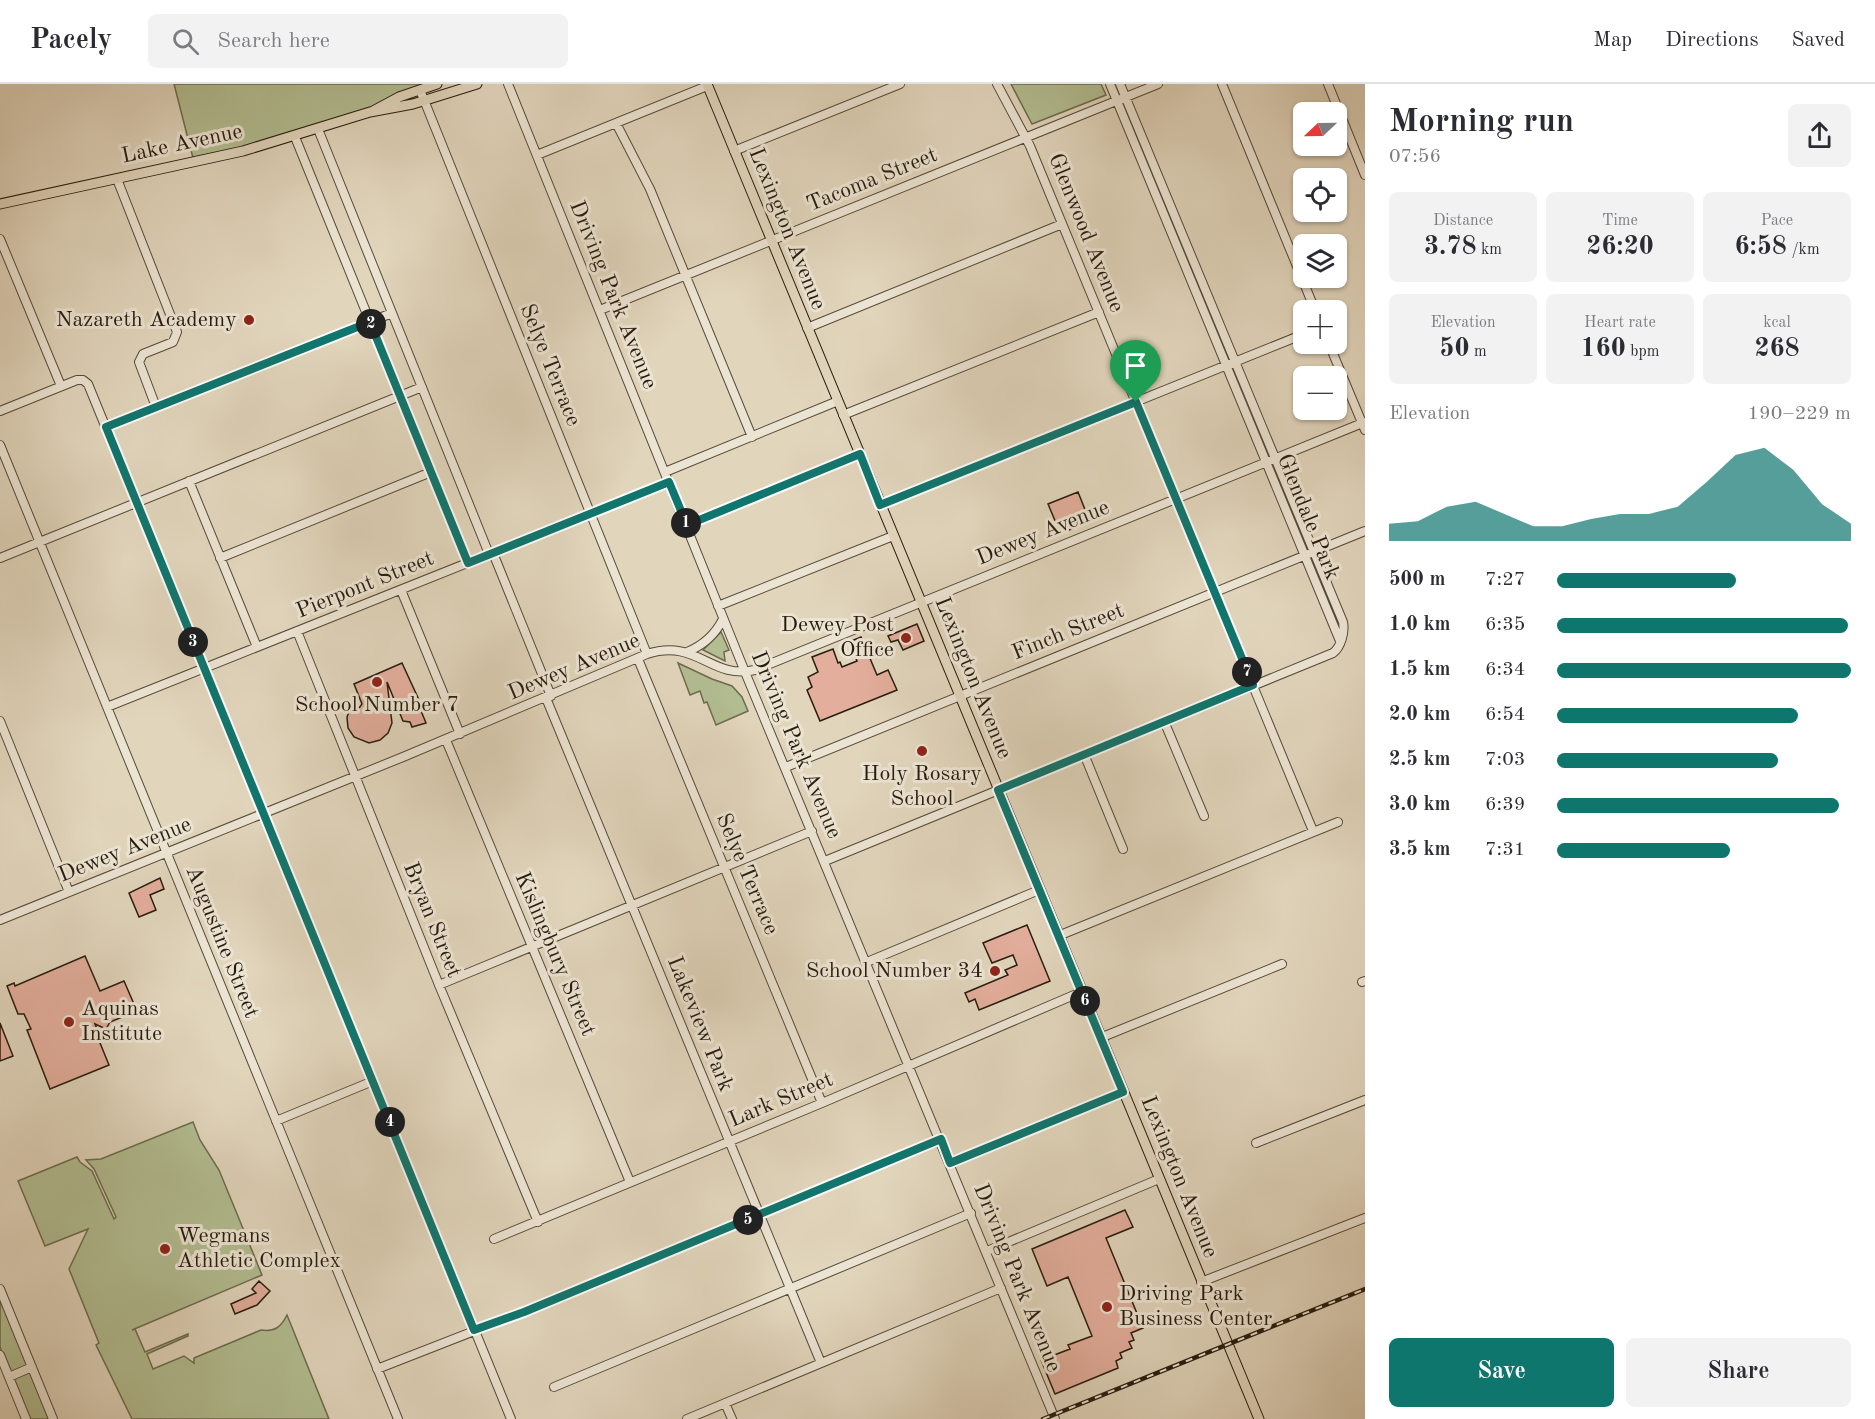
<!DOCTYPE html>
<meta charset="utf-8">
<style>
body{margin:0;font-family:"Old Standard TT",serif;background:#f2f2f3;color:#2b2b33;height:100vh;display:flex;flex-direction:column;font-size:22px;white-space:nowrap}
*{box-sizing:border-box;margin:0}
p{font-size:20px;color:#7c7c81}
.icon{flex:none;width:33px;height:33px;fill:none;stroke:currentColor;stroke-width:2;stroke-linecap:round;stroke-linejoin:round}
.map{position:relative;flex:1;overflow:hidden}
.panel{display:flex;flex-direction:column;background:#fff;width:510px}
.panel>*{flex:none}
.needle{width:39px;rotate:248deg}
.fabs{position:absolute;left:1293px;top:18px;display:grid;gap:12px}
.fabs a{display:grid;place-items:center;width:54px;height:54px;border-radius:9px;background:#fff;box-shadow:0 2px 4px #0004;font-size:30px}
.pin{position:absolute;display:grid;place-items:center;width:51px;height:51px;color:#fff;margin:-62px -26px;border-radius:50% 50% 50% 0;rotate:-45deg;box-shadow:0 0 6px #0007}
.pin .icon{rotate:45deg}
.km{position:absolute;width:30px;height:30px;margin:-15px;border-radius:50%;background:#222;color:#fff;font-size:16px;line-height:30px;text-align:center}
.round{display:grid;place-items:center;flex:none;width:63px;height:63px;border-radius:9px;background:#f2f2f3}
.head{display:flex;align-items:center;justify-content:space-between;height:102px;padding:0 24px}
h1{font-size:33px;font-weight:700;line-height:45px}
.metrics{display:grid;grid-template-columns:repeat(3,1fr);gap:9px;height:102px;padding:6px 24px}
.metrics div{display:grid;align-content:center;border-radius:9px;background:#f2f2f3;text-align:center}
.metrics b{font-size:26px;font-weight:700}
.metrics small{font-size:16px;font-weight:400}
.metrics p{font-size:16px}
.chart{height:168px;padding:12px 24px}
.chart p{display:flex;justify-content:space-between}
.chart svg{width:100%;height:108px;margin-top:6px;fill:#0f766e;opacity:.7}
.button{display:flex;gap:12px;margin-top:auto;padding:12px 24px}
.button a{flex:1;height:69px;border-radius:9px;background:#0f766e;color:#fff;font-size:24px;font-weight:700;line-height:69px;text-align:center}
.button a+a{background:#f2f2f3;color:#2b2b33}
ul{padding:0 24px;list-style:none;font-size:20px}
li{display:grid;grid-template-columns:96px 72px 1fr;align-items:center;height:45px}
li i{height:15px;border-radius:8px;background:#0f766e}
header{display:flex;align-items:center;gap:36px;box-sizing:border-box;height:84px;padding:0 30px;background:#fff;border-bottom:2px solid #e1e1e2}
header strong{font-size:28px}
nav{display:flex;gap:33px;margin-inline-start:auto;font-size:21px}
.search{width:420px;height:54px;background:#f2f2f3;display:flex;align-items:center;gap:15px;box-sizing:border-box;padding:0 21px;border-radius:9px;color:#7c7c81;font-size:22px}
main{display:flex;flex:1;min-height:0}
.map>svg:first-child{display:block}
</style>
<header>
<strong>Pacely</strong>
<div class="search"><svg class="icon" aria-label="search" viewBox="0 0 24 24"><circle cx="10" cy="10" r="6"/><path d="M15 15l6 6"/></svg>Search here</div>
<nav><a>Map</a><a>Directions</a><a>Saved</a></nav>
</header>
<main>
<div class="map">
<svg width="1365" height="1335" viewBox="0 0 1365 1335">
<rect width="100%" height="100%" fill="#e1d5bc"/>
<filter id="stains"><feTurbulence type="fractalNoise" baseFrequency=".00333" numOctaves="4"/><feColorMatrix values="0 0 0 0 .2 0 0 0 0 .09 0 0 0 0 .02 0 0 0 .5 -.17"/></filter>
<radialGradient id="worn" r=".72"><stop offset=".6" stop-color="#630" stop-opacity="0"/><stop offset="1" stop-color="#630" stop-opacity=".3"/></radialGradient>
<path fill="#b2bd91" stroke="#6c6c50" stroke-width="1.5" d="M174,0H437L381,22L194,78Z
M1011,0H1101L1106,11L1032,40Z
M721,548L729,566L724,568L725,577L703,566Z
M678,579L712,595L732,602L742,613L748,627L716,641L707,618L704,619L700,607L690,611Z
M193,1038L200,1056L219,1086L262,1191L132,1246L135,1245L145,1268L188,1250V1252L147,1270L153,1285L184,1272L194,1279V1274L261,1246C275,1248 281,1243 287,1231L329,1335H132L96,1261L99,1259L69,1185L88,1145L45,1162L18,1097L77,1073L80,1078L92,1087L114,1135L116,1133L94,1085L86,1076L101,1075Z
M0,1214L49,1335H29L0,1263Z"/>
<path fill="#e3ae9c" stroke="#271c0f" stroke-width="1.5" d="M1078,408L1090,438L1064,448L1059,446L1048,420Z
M917,540L924,557L903,566L898,556L891,558L888,552Z
M861,553L877,591L888,586L897,606L820,637L807,606L812,603L808,593L818,588L812,573L833,565L838,579L840,578L842,583L857,577L849,558Z
M402,579L419,616L417,617L426,639L412,643L410,638L403,637L387,598L392,639L388,649L380,656L369,659L354,653L348,644L347,633L351,623L357,627L362,620L354,600Z
M160,794L164,805L150,811L156,826L139,833L129,809Z
M1027,841L1050,897L979,926L975,915L969,918L965,909L1008,891L1005,886L1017,881L1013,871L992,879L983,859Z
M85,872L100,907L124,897L137,927L110,938L106,945L95,940L98,948L96,949L109,981L50,1005L27,946L31,945L24,930H18L7,902L14,899L15,902Z
M0,939L13,972L0,977Z
M1125,1126L1133,1143L1106,1154L1143,1244L1131,1249L1134,1256L1129,1258L1132,1264L1120,1269L1122,1274L1116,1277L1118,1284L1055,1310L1041,1276L1070,1265L1068,1261L1092,1252L1068,1193L1047,1202L1032,1165Z
M259,1197L270,1207L257,1221L235,1230L231,1220L256,1209L252,1205Z"/>
<g fill="none" stroke-linecap="round" stroke-linejoin="round">
<defs>
<path id="minor" d="M508,0L745,588L1055,1335
M997,0L1030,62L1313,747
M1110,0L1340,557
M1222,0L1315,226
M1328,0L1365,91
M420,6L647,570
M616,39L650,105L752,353
M318,45L489,470
M295,53L468,479
M734,67L900,0
M537,71L707,2
M117,95L177,248L173,258L143,270L139,278L156,323
M0,155L61,302
M600,226L1158,0
M807,244L1062,140
M1329,260L1365,346
M0,327L77,296H83L88,300L511,1335
M843,331L1099,228
M106,343L392,229
M0,361L398,1335
M665,388L838,317
M189,397L257,563
M880,421L1304,250
M687,441L859,370
M493,469L551,612
M0,474L422,303
M220,474L431,388
M401,506L460,650
M718,522L893,452
M297,547L439,901L538,1138
M687,568C704,561 715,551 723,535
M638,575L822,1019
M546,614L821,1279
M107,623L670,398
M0,637L69,808
M1164,637L1204,732
M446,656L630,1098
M1084,670L1123,765
M786,683L1365,447
M825,777L1333,569C1341,563 1345,548 1343,538L1120,0
M0,836L403,673L647,570C698,554 710,596 755,586L1365,338
M1058,852L1338,738
M867,878L1039,806
M1362,898L1365,897
M439,901L812,747
M1100,954L1282,880
M276,1037L373,997
M1256,1059L1365,1016
M950,1079L1123,1008
M494,1155L822,1019L1081,908
M987,1167L1159,1095
M1201,1198L1365,1134
M0,1205L53,1335
M0,1271L26,1335
M377,1285L523,1228L941,1055
M9,1293L32,1283
M554,1303L971,1129
M725,1319L732,1335
M687,1335L1001,1204"/>
<path id="major" d="M707,0L1259,1335
M373,27L399,13L437,0
M0,120L243,67L370,28L413,20L477,0"/>
</defs>
<use href="#minor" stroke="#564a3a" stroke-width="10"/>
<use href="#major" stroke="#271c0f" stroke-width="11"/>
<use href="#minor" stroke="#ece4d3" stroke-width="8"/>
<use href="#major" stroke="#e1d5bc" stroke-width="9"/>
<defs>
<path id="rail" d="M1043,1335L1365,1205"/>
</defs>
<use href="#rail" stroke="#271c0f" stroke-width="4.5"/>
<use href="#rail" stroke="#ece4d3" stroke-width="2" stroke-dasharray="7" stroke-linecap="butt"/>
</g>
<g fill="none" stroke-linecap="round" stroke-linejoin="round">
<defs>
<path id="route" d="M370,238L468,479L669,398L687,441L860,370L880,421L1136,318L1253,601L998,706L1123,1008L950,1079L941,1055L524,1228L474,1246L106,343Z"/>
</defs>
<use href="#route" stroke="#fff" stroke-width="12"/>
<use href="#route" stroke="#0f766e" stroke-width="8"/>
</g>
<g fill="#8f2418" stroke="#ece4d3" stroke-width="2">
<circle cx="249" cy="236" r="6"/>
<circle cx="906" cy="554" r="6"/>
<circle cx="377" cy="598" r="6"/>
<circle cx="922" cy="667" r="6"/>
<circle cx="995" cy="887" r="6"/>
<circle cx="69" cy="938" r="6"/>
<circle cx="165" cy="1165" r="6"/>
<circle cx="1107" cy="1223" r="6"/>
</g>
<g text-anchor="middle" dominant-baseline="central" stroke-width="6" stroke-linejoin="round" paint-order="stroke">
<g font-size="22" fill="#271c0f" stroke="#ece4d3">
<text transform="translate(182 60) rotate(-12)">Lake Avenue</text>
<text transform="translate(872 96) rotate(-22)">Tacoma Street</text>
<text transform="translate(787 145) rotate(68)">Lexington Avenue</text>
<text transform="translate(1086 149) rotate(68)">Glenwood Avenue</text>
<text transform="translate(613 211) rotate(68)">Driving Park Avenue</text>
<text transform="translate(550 281) rotate(68)">Selye Terrace</text>
<text transform="translate(1308 433) rotate(68)">Glendale Park</text>
<text transform="translate(1043 449) rotate(-22)">Dewey Avenue</text>
<text transform="translate(365 501) rotate(-22)">Pierpont Street</text>
<text transform="translate(1068 548) rotate(-22)">Finch Street</text>
<text transform="translate(574 583) rotate(-23)">Dewey Avenue</text>
<text transform="translate(973 594) rotate(68)">Lexington Avenue</text>
<text transform="translate(796 661) rotate(67)">Driving Park Avenue</text>
<text transform="translate(125 766) rotate(-22)">Dewey Avenue</text>
<text transform="translate(747 790) rotate(67)">Selye Terrace</text>
<text transform="translate(432 836) rotate(68)">Bryan Street</text>
<text transform="translate(222 858) rotate(68)">Augustine Street</text>
<text transform="translate(555 870) rotate(67)">Kislingbury Street</text>
<text transform="translate(700 940) rotate(68)">Lakeview Park</text>
<text transform="translate(781 1016) rotate(-23)">Lark Street</text>
<text transform="translate(1179 1093) rotate(68)">Lexington Avenue</text>
<text transform="translate(1017 1194) rotate(68)">Driving Park Avenue</text>
</g>
<g font-size="22" fill="#271c0f" stroke="#ece4d3" text-anchor="end">
<text x="237" y="236">Nazareth Academy</text>
<text x="894" y="541">Dewey Post<tspan x="894" dy="25">Office</tspan></text>
<text x="377" y="621" text-anchor="middle">School Number 7</text>
<text x="922" y="690" text-anchor="middle">Holy Rosary<tspan x="922" dy="25">School</tspan></text>
<text x="983" y="887">School Number 34</text>
<text x="81" y="925" text-anchor="start">Aquinas<tspan x="81" dy="25">Institute</tspan></text>
<text x="177" y="1152" text-anchor="start">Wegmans<tspan x="177" dy="25">Athletic Complex</tspan></text>
<text x="1119" y="1210" text-anchor="start">Driving Park<tspan x="1119" dy="25">Business Center</tspan></text>
</g>
</g>
<rect width="100%" height="100%" filter="url(#stains)"/>
<rect width="100%" height="100%" fill="url(#worn)"/>
</svg>
<div class="fabs">
<a><svg class="needle" viewBox="-14 -14 28 28"><path d="M0-13l5 13h-10z" fill="#e53935"/><path d="M0 13l5-13h-10z" fill="#7c7c81"/></svg></a>
<a><svg class="icon" aria-label="locate" viewBox="0 0 24 24"><circle cx="12" cy="12" r="6"/><path d="M12 2v4M12 18v4M2 12h4M18 12h4"/></svg></a>
<a><svg class="icon" aria-label="layers" viewBox="0 0 24 24"><path d="M12 4l9 5-9 5-9-5zM3 14l9 5 9-5"/></svg></a>
<a>+</a>
<a>−</a>
</div>
<div class="pin" style="left:1136px;top:318px;background:#1e9e55"><svg class="icon" aria-label="arrive" viewBox="0 0 24 24"><path d="M6 21V4h12l-3 4 3 4H6"/></svg></div>
<b class="km" style="left:686px;top:439px">1</b>
<b class="km" style="left:371px;top:240px">2</b>
<b class="km" style="left:193px;top:558px">3</b>
<b class="km" style="left:390px;top:1038px">4</b>
<b class="km" style="left:748px;top:1136px">5</b>
<b class="km" style="left:1085px;top:917px">6</b>
<b class="km" style="left:1247px;top:588px">7</b>
</div>
<section class="panel">
<div class="head"><div><h1>Morning run</h1><p>07:56</p></div><a class="round"><svg class="icon" aria-label="share" viewBox="0 0 24 24"><path d="M12 15V3M7 8l5-5 5 5M5 13v7h14v-7"/></svg></a></div>
<div class="metrics">
<div><p>Distance</p><b>3.78<small> km</small></b></div>
<div><p>Time</p><b>26:20</b></div>
<div><p>Pace</p><b>6:58<small> /km</small></b></div>
</div>
<div class="metrics">
<div><p>Elevation</p><b>50<small> m</small></b></div>
<div><p>Heart rate</p><b>160<small> bpm</small></b></div>
<div><p>kcal</p><b>268</b></div>
</div>
<div class="chart"><p><span>Elevation</span>190–229 m</p>
<svg viewBox="0 0 160 44" preserveAspectRatio="none"><path d="M0 44V37L10 36L20 30L30 28L40 33L50 38L60 38L70 35L80 33L90 33L100 30L110 20L120 9L130 6L140 15L150 29L160 37V44z"/></svg>
</div>
<ul>
<li><b>500 m</b>7:27<i style="width:61%"></i></li>
<li><b>1.0 km</b>6:35<i style="width:99%"></i></li>
<li><b>1.5 km</b>6:34<i style="width:100%"></i></li>
<li><b>2.0 km</b>6:54<i style="width:82%"></i></li>
<li><b>2.5 km</b>7:03<i style="width:75%"></i></li>
<li><b>3.0 km</b>6:39<i style="width:96%"></i></li>
<li><b>3.5 km</b>7:31<i style="width:59%"></i></li>
</ul>
<div class="button"><a>Save</a><a>Share</a></div>
</section>
</main>
